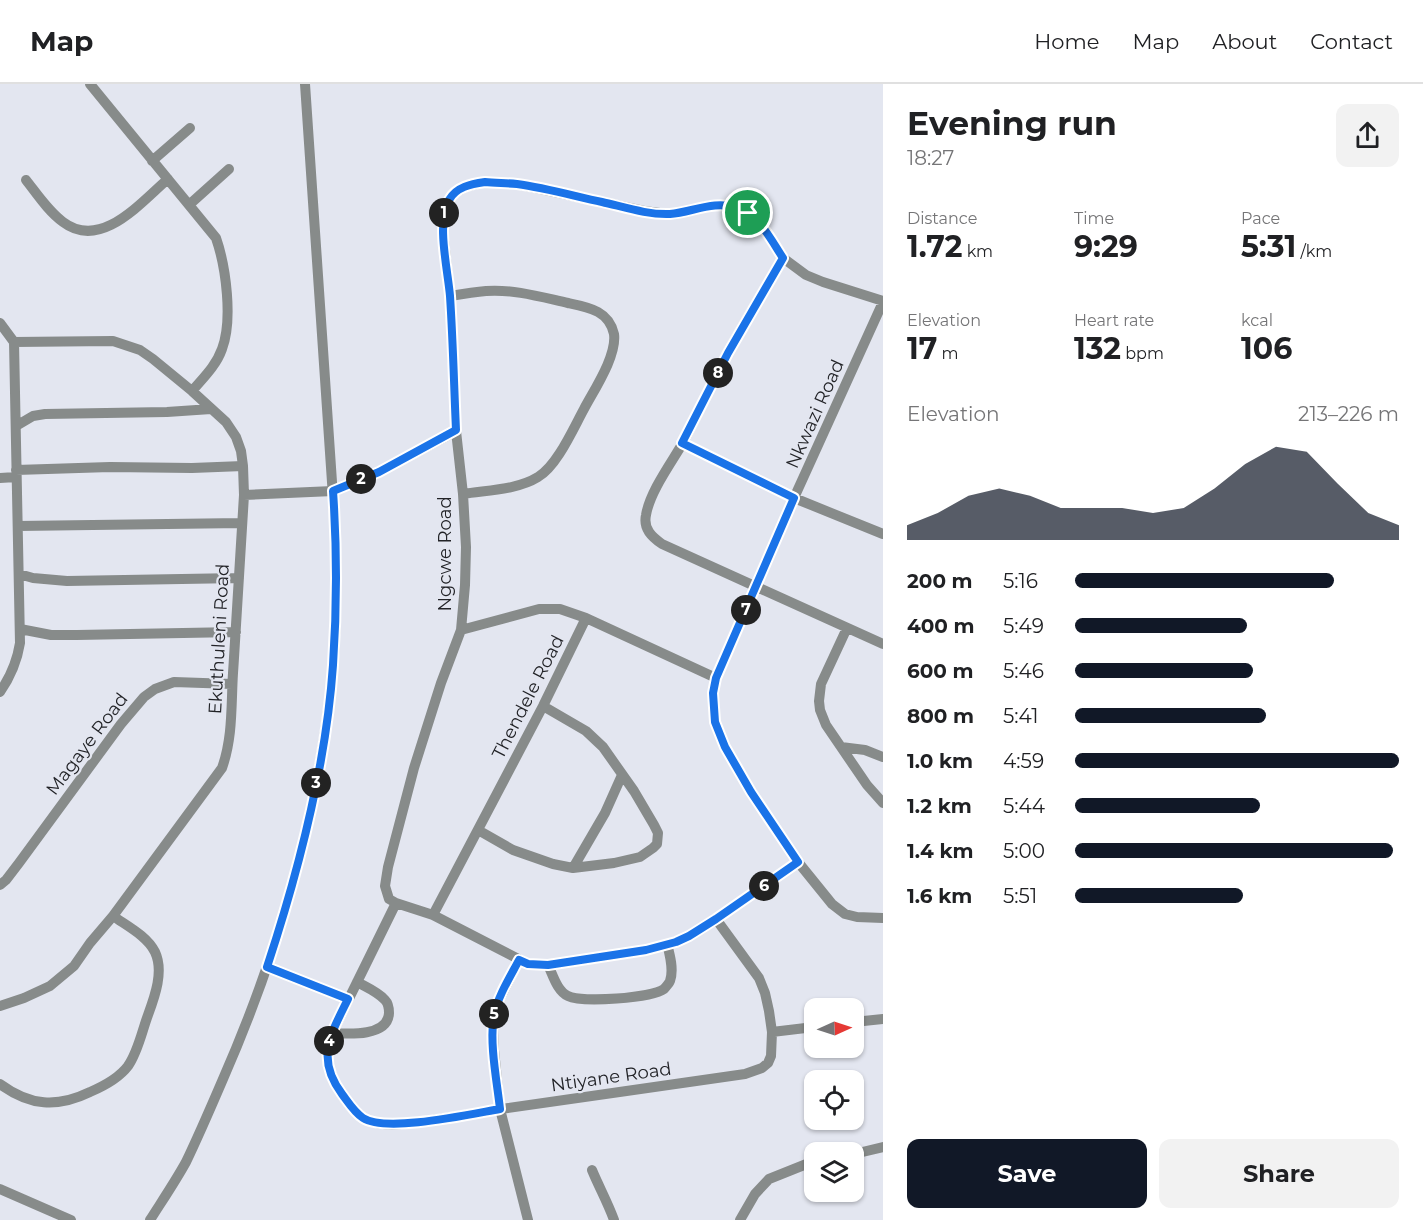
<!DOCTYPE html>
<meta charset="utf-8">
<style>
body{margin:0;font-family:Montserrat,sans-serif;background:#f2f2f2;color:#202124;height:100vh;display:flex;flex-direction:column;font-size:22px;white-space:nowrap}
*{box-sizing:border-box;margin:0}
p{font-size:20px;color:#757577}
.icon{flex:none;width:33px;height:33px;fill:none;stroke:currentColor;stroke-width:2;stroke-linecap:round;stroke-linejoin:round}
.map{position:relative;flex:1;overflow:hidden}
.drawer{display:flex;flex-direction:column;background:#fff;width:540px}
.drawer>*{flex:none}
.needle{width:39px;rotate:87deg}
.buttons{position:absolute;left:804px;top:914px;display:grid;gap:12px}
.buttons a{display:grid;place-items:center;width:60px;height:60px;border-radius:12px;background:#fff;box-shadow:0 2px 4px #0004;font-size:30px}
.pin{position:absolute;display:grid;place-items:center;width:51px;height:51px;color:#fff;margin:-26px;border:3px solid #fff;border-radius:50%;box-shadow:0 2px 6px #0007}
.km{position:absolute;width:30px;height:30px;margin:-15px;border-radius:50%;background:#222;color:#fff;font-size:16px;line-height:30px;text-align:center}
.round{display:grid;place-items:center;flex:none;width:63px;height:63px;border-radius:12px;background:#f2f2f2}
.head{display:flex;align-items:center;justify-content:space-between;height:102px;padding:0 24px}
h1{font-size:33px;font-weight:700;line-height:45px}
.figures{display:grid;grid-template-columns:repeat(3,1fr);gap:9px;height:102px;padding:6px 24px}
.figures div{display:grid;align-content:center}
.figures b{font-size:30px;font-weight:700}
.figures small{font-size:16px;font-weight:400}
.figures p{font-size:16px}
.chart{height:168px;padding:12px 24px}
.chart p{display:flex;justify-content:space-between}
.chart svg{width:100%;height:108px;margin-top:6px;fill:#111827;opacity:.7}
.button{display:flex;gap:12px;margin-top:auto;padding:12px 24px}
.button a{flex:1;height:69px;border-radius:12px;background:#111827;color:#fff;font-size:24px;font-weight:700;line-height:69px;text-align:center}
.button a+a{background:#f2f2f2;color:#202124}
ul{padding:0 24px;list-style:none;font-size:20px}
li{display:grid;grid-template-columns:96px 72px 1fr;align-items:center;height:45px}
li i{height:15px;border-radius:8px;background:#111827}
header{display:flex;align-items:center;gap:36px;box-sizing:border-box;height:84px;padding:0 30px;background:#fff;border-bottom:2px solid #e0e0e0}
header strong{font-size:28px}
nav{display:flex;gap:33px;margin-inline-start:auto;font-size:21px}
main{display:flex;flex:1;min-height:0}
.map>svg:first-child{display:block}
</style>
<header>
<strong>Map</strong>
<nav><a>Home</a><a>Map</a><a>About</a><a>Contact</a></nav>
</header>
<main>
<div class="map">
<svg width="883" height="1136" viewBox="0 0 883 1136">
<rect width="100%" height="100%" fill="#e3e6f0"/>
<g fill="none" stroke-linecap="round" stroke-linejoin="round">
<path stroke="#878b8a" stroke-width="10" d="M90,0L216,154C226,183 233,236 222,265C216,282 203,294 192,307
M152,77L190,44
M26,96C37,110 48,127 63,138C101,167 141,118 168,95
M190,120L229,85
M783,174C764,206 745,238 727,270C712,299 698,328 684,357C672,378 650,407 646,431C643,445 652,453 662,460L883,560
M450,212C462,210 474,208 486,207C514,205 541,213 568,219C578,221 589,223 598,228C607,233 612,241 614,250C617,272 594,306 584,325C573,345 557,382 538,393C517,406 487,406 463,410
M883,218L794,414L716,594L713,609L715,638L725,663L751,708L798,778L832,820L845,830L857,833L883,834
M0,239L14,258L20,559C17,578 11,592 0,608
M16,342L33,332L45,330L167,328L211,325
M683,359L794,414L883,450
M16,386L110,383L192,384L243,382
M0,394L16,393
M244,411L333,407L379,388L456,347
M18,442L242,439
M19,490L33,494L67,497L239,494
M847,544L821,600L819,617L820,626L826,641L867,701L883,719
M20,545L51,551H77L236,548
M461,546L539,525H560L586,534L716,594
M841,663L865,666L883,673
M478,746L513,766L553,780L573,784L614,779L640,773L653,764L657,760L658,749L654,741L634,707L603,663L586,647L543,622
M798,778L716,835L689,852L676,858L646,866L548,881L528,880L433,831L396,819L389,815L385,802L388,783L414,684L441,599L461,546L465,501L466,463L463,410L456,347L450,212L443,147L444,127L449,116L455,109L465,103L485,98L517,100L644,127L668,130L684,128L707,122L723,121L737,124L748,129L762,142L783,174L806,191L823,198L883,217
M573,784L605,729L622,691
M0,801L6,796L19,779L121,640L144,613L155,605L174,598L232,600
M396,819L332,949C329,956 327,963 327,971C328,992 349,1030 370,1037C386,1043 403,1040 420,1038C447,1034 474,1030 501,1025C582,1013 664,1002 745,990L762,984L768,979L771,972L772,948L769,927L765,909L759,894L716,835
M433,831L543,622L586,534
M519,876L500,914L494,930L493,941L494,966L500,1025L528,1136
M548,881C553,891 557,907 568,912C582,919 652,914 664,905C665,904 670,898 670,897C674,886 670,871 667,860
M267,883L348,915
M0,922L24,914L50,902L74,882L90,859L113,832L222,684C233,653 231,622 233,589C237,530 240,471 244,411L243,382L241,367L236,353L226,338L192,307L153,275L140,266L113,257L14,258
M854,938L883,935
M772,948L814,943
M332,949C348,950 388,953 389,929C389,924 388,919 385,916C378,908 366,903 357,898
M0,1000C30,1022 57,1024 90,1008C104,1002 119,994 128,982C138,968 142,947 148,931C155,912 164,887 155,868C147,852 127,842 113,832
M854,1070L883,1063
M592,1086C599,1103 608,1119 614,1136
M0,1105L71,1136
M150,1136C162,1117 175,1098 186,1078C199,1051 211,1023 223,995C280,865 319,726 333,584C337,542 336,499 336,457L305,0
M740,1136L755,1110L769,1095L814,1077"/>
</g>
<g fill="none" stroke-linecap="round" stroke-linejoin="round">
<defs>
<path id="route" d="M485,98C495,99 506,99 517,100C546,104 574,112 602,118C624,123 648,131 670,130C693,128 714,116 738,124C760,132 771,156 783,174L728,269L682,359L794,414L716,594L713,609L715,638L725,663L751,708L798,778L716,835L689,852L676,858L646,866L548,881L528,880L519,876C510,893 498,912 494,931C489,958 497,998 500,1025C471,1030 386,1049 363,1034C354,1028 348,1018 342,1010C315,974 331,950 348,915L267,883C299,786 326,683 333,581C337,523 337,465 333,407L379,388L456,346C454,302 453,257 450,212C448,187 436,138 449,116C456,103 471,100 485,98Z"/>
</defs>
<use href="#route" stroke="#fff" stroke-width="12"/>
<use href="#route" stroke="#1a73e8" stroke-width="8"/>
</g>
<g text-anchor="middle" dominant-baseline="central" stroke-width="4.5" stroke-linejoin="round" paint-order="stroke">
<g font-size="18" fill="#222327" stroke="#e3e6f0">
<text transform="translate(815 330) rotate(-66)">Nkwazi Road</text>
<text transform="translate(445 470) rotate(-90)">Ngcwe Road</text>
<text transform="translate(219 555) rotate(-87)">Ekuthuleni Road</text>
<text transform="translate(528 613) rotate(-63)">Thendele Road</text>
<text transform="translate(87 660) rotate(-53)">Magaye Road</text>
<text transform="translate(611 993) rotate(-8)">Ntiyane Road</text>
</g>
</g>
</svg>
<div class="buttons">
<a><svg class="needle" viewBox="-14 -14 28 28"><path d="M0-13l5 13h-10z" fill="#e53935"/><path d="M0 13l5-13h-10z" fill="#757577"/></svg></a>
<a><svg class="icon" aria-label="locate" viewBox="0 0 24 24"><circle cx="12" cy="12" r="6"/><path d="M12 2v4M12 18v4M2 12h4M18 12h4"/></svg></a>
<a><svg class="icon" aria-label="layers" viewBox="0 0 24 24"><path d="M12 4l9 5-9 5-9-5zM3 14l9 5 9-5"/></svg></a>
</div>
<div class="pin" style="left:748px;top:129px;background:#1e9e55"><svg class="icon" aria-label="arrive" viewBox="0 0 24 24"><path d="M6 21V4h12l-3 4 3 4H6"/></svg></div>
<b class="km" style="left:444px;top:129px">1</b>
<b class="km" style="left:361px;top:395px">2</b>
<b class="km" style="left:316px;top:699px">3</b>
<b class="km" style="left:329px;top:957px">4</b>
<b class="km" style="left:494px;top:930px">5</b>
<b class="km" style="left:764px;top:802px">6</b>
<b class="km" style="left:746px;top:526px">7</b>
<b class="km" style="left:718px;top:289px">8</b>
</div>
<section class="drawer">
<div class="head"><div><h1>Evening run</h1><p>18:27</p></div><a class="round"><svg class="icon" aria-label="share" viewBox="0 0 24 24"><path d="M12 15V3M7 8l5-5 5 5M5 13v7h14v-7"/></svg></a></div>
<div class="figures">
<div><p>Distance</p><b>1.72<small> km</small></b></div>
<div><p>Time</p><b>9:29</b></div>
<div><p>Pace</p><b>5:31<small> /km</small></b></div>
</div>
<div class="figures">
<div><p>Elevation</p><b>17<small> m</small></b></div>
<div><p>Heart rate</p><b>132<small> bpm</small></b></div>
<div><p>kcal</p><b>106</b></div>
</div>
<div class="chart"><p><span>Elevation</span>213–226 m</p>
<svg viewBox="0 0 160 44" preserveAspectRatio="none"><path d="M0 44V38L10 33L20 26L30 23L40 26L50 31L60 31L70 31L80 33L90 31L100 23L110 13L120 6L130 8L140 21L150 33L160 38V44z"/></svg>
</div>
<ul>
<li><b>200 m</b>5:16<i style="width:80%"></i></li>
<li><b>400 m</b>5:49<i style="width:53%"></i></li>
<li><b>600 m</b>5:46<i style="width:55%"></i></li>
<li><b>800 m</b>5:41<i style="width:59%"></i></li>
<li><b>1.0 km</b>4:59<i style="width:100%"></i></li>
<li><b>1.2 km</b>5:44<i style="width:57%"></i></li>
<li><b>1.4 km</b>5:00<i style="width:98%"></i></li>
<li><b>1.6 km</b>5:51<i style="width:52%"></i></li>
</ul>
<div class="button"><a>Save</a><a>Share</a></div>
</section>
</main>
